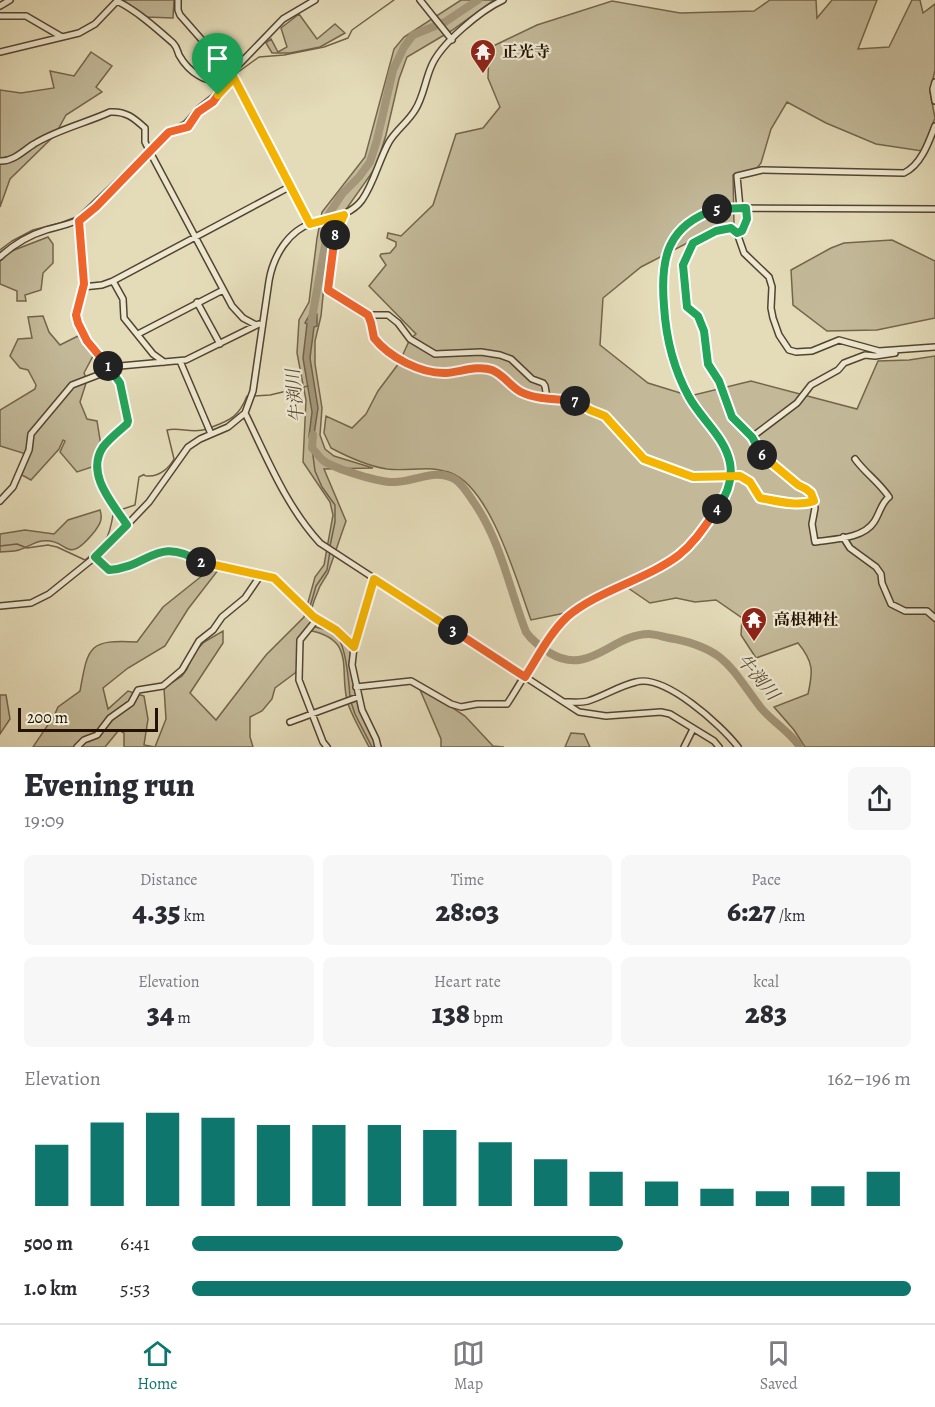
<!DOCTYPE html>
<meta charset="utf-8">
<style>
body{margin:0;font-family:Alegreya,"Noto Serif JP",serif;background:#f7f7f7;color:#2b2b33;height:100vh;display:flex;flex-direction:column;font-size:22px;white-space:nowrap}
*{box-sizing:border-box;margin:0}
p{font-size:20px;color:#7c7c81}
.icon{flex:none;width:33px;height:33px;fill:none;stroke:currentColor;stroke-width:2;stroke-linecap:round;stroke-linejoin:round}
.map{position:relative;height:747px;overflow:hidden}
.side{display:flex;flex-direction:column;background:#fff;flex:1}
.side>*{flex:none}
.scale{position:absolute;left:18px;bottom:15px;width:140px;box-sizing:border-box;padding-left:6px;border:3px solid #241100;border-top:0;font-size:16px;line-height:21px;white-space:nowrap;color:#241100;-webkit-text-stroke:4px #ede8d1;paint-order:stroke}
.pin{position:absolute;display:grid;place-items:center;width:51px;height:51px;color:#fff;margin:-62px -26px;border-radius:50% 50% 50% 0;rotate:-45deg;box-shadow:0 0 6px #0007}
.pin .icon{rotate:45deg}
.km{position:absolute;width:30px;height:30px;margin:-15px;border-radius:50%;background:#222;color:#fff;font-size:16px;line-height:30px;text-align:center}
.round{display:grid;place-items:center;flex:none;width:63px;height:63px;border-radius:9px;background:#f7f7f7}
.headline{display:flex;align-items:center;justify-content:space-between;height:102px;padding:0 24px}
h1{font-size:33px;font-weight:800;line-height:45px}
.metrics{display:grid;grid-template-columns:repeat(3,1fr);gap:9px;height:102px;padding:6px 24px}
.metrics div{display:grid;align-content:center;border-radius:9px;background:#f7f7f7;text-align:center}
.metrics b{font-size:30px;font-weight:800}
.metrics small{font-size:16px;font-weight:400}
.metrics p{font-size:16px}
.chart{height:168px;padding:12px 24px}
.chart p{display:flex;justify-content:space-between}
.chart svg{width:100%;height:108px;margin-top:6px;stroke:#0f766e;stroke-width:6}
ul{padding:0 24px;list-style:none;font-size:20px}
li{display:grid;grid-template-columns:96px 72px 1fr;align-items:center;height:45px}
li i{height:15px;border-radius:8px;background:#0f766e}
.dock{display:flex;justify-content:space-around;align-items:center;height:84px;border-top:2px solid #e1e1e2;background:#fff;font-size:16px;color:#7c7c81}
.dock a{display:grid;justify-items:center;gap:3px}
.dock .active{color:#0f766e}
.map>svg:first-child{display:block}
</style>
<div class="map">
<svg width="935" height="747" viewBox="0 0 935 747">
<rect width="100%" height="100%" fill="#e4dbb8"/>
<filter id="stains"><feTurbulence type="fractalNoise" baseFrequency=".00333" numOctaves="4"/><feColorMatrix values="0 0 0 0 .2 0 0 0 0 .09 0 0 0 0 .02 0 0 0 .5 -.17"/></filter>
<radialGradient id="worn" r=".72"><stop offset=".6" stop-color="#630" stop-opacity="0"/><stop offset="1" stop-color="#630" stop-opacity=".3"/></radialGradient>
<path fill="#c3b999" stroke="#74654c" stroke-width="1.5" d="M123,0H174L173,18L146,17Z
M461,0H494L451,31L407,57L399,79L386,135L376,167L337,222L325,276L321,316L315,341V364L322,408L320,435L325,449L334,456L373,468L324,469L346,521L328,573L320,586L314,601L311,611L314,620L336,632L351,647V673L360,711L377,747H369C362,733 353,718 348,704C338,672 357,641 312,631L311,629L301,641L302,665L295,673L275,688L272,699L262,711L250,717V737L253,747H155L166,719L164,688L182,676L187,669L193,654L204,642L223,631V643L190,693L216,720L266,655L304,617L315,577L324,565L333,515L330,502L303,462L306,400L297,353L299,320L309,302L317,238L322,212L365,157L394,49L404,37Z
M770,0H816L817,18L832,0H877L858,49L889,47L912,0H920L923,13L935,4V70L930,92L935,118L922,151L876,144L826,123L787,102L771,129L761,163L757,168L733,175L734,225L720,226L641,267L603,298L600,345L648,383L690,396L751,381L857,409L878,361L909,360L935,356V747H805L794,730L774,707L808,694C813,672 814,662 798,643L756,658L741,635L742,618L716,600L695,602L676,598L650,603L628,588L589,602L575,611L531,620C517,582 491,488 451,473C446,471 439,470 433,469C418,468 402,471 387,469C368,466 348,457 331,448L324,433L326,416L352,428L366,414L378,391L399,363L410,339L416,334L369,286L386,265L380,256L381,254L390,253L396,246V242L387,238L388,233L401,236L433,205L456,134L483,128L500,107L488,78L489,48L537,25L612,1L680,13L754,11Z
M299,14L317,39L335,24L345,33L320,47L290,53H272L266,43L271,39L278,52L287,47L281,28Z
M91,52L112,66L96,87L102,92L66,115L55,135L10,179L0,207V90L21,93L54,88L50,71L74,76Z
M48,237L53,244V263L43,273L41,290L25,295L26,301H17V291L0,284V261L9,252Z
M892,240L935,261V318L877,330L827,331L793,305L791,270L831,248L844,243Z
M43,316L49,332L60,345L78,336L94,354L84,373L87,380L80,402L87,419L97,421L101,446L96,457L95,466L77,472L60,452L65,441L63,440L59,449L31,480L22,475L25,459L23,453L0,446V410L35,389L36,385L28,370L20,368L10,356L18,339L32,338L28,317Z
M100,510C103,519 100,524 95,531C65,568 70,538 42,541C34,542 26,548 19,550C13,552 6,551 0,552V534L25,530L54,534L68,520Z
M213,567L219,569L188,609L165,646L128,668L103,688L108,709L128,691L144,696L148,719L144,745L155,747H124V733L119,730L105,747H33L54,716L58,707L80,691C88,647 88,639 137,642L163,607Z
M418,685L465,716L493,746L504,747H441V739Z
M0,695H6L10,719L0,734Z
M571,733L584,734L590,747H565Z"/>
<path fill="#a39679" stroke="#706149" stroke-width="1.5" d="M313,309L317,314V326L314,327L310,358L318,408L312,448L309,436L312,412L303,358L307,324L305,323Z"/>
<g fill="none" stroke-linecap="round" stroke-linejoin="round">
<path stroke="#706149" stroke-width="1.5" d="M234,75L259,57L284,55L324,47L348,38L352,30L394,0
M150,145L163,134L184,121L197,106L227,82
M0,250L12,241L33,230L60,223L76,217L147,149
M254,396L270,395L308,386
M212,427C231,420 239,416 247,396H250
M312,448L315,471L322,487L335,505V522L330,546
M120,510L135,505L139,477C149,472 139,476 149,476C160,476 169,468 174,459L167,430C180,427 193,434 207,429
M0,546L17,544L27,548L48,545L57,547L85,560C105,544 109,540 113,515L116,513
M309,610L316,586L327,570L330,551
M313,626C320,629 328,629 335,634C346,642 349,683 350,697
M351,702L355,714L372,747"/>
<path stroke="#a39679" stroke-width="8" d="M312,318L327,234L329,214L342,194L359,177L370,162L377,140L393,70L404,47L413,35L445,22L478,0
M313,435L312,448C316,452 320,458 324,461C335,469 381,483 394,482C415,482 436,467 456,480C463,485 468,494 473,501C501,541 509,588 526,632C532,641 541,647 550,653C589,677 612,634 649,634C655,634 667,638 675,639C727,650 731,669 761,708C773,722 790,732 800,747"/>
<defs>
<path id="minor" d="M178,0V10L180,15L231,73L310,223
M420,0L452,40
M0,6L10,0
M0,16H26L62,37
M0,52L79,33L95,24L117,1C137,11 156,28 173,43C177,47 177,50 179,55C188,71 207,86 225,79L283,19L315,0
M935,82L933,89L935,101
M0,161C13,162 24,150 34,144C56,130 86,123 110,112C126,111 134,118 145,128V142L150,152L232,306L243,318L256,325
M740,208L737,176L762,170L904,173C921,165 929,142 935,126
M344,215L334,236L328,290L367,315H388L398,323L410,339L435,354L481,352L500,355L511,359L532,379L543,383L545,386L547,398L577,401L589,410L605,416L644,459L693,477L740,476L750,482L760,498C777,501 797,507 814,501
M79,221L84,284L77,306L78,323L87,341L120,383L128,421L127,424C120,431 108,439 103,447C85,474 113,504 127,525
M737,233L742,231L747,220L746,208
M0,257C14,244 27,236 46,230C60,226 74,224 86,216L165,136L177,129L188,127L198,112L213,102L234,78
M113,281L123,299L124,318L153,354L164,362
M83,287L102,285L113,281L291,186
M197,302L220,344
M367,315C372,324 371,334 377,342L405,362L429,371L443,373L481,369L492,370L522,393L547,398
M138,334L223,290
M180,361L211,434
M245,413C267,458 286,506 320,543L579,712L606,716L661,712L670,714L714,741L719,747
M752,437L797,403L811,385L838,370L844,363L865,355L875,356L895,353
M855,459C866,474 878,481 889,497C881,503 880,513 874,522C863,539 833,539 815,542L812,524L815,508L811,493L763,457L752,437L732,417L719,381L708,364L704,331L698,316L687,307L683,265L693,243L722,228H731L737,233L744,253L769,277L772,287L771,308L773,318L779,335L789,350L796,352L812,351L839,340L879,351L935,347
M0,501L13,487L29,450L31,434L72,385L98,375L109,367L186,360L259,324
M843,537L850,548L876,567L881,574L882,583L891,604L905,611H927L935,618
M95,557L109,570L124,569L156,552L170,550L185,553L202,562L266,576L274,578L314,617L336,630L354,647
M374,579L354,647L352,665L362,710L376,739L378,747
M0,606L31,603L49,594L95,557L127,525L149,502L188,447L200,439L228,427L245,413L253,391L269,281C273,257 288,230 313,223C332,217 350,216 362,200C374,183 379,160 389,142C396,130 408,122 415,110C423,98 425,81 431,67C440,44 481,10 503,0
M317,619L300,640L299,680L323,742L327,747
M356,687L411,681L451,704L461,707L477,704H507C525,677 543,640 566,618C578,608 592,602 605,595C635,580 672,566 694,541C700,534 705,526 710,519C719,506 728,494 731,479C736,448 705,424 690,400C685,391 680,381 676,372C668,352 665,331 664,309C660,258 666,217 726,208L935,209
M565,702C572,702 581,703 588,701C604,696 619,686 636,682C665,674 721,725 738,747
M290,722L358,697
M77,747L84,740L97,735L110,718L131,703L138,690L163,686L182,670L199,641L213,630L222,617L245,598L260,576
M684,747L693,729"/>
</defs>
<use href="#minor" stroke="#54442e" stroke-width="8"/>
<use href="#minor" stroke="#ede8d1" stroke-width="5"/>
</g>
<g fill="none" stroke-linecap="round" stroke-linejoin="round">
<defs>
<path id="split-1" d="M108,366L87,341L78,323L76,315L84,284L79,221L96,207L165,136L169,132L188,127L198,112L213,102L218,95"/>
<path id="split-2" d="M108,366L120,383L128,421L127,424C119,431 109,439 103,447C85,474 113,504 127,525L95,557L109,570C150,567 156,535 201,562"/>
<path id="split-3" d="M201,562L274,578L314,617L336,630L354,647L374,579L453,630"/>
<path id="split-4" d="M453,630L525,677C538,657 549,634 567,617C597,591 646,580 679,555C695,542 705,526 717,509"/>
<path id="split-5" d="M717,509C727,495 733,480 730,463C725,437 701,419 689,397C673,368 666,339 664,306C660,258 667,225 717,209"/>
<path id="split-6" d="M717,209L746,208L747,219L742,231L737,233L731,228L716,231L693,243L683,265L687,307L698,316L704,331L708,364L719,381L732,417L752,437L762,455"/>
<path id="split-7" d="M575,401L590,410L605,416L644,459L693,477L740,476L750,482L760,498C777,501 797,507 814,501L811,493L806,489L798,485L762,455"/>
<path id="split-8" d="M335,235L328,290L368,315L371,323L374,338C389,357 421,374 446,373C460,372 478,365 492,370C503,374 511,387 521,392C537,400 558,399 575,401"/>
<path id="split-9" d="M218,95L234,78L310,224L344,215L335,235"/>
</defs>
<use href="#split-1" stroke="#fff" stroke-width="12"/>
<use href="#split-2" stroke="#fff" stroke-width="12"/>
<use href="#split-3" stroke="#fff" stroke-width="12"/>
<use href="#split-4" stroke="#fff" stroke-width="12"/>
<use href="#split-5" stroke="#fff" stroke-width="12"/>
<use href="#split-6" stroke="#fff" stroke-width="12"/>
<use href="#split-7" stroke="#fff" stroke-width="12"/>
<use href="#split-8" stroke="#fff" stroke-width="12"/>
<use href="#split-9" stroke="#fff" stroke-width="12"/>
<use href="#split-1" stroke="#f0652b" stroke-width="8"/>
<use href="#split-2" stroke="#22a559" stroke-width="8"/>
<use href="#split-3" stroke="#f5b400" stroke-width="8"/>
<use href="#split-4" stroke="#f0652b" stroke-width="8"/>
<use href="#split-5" stroke="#22a559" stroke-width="8"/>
<use href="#split-6" stroke="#22a559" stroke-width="8"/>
<use href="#split-7" stroke="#f5b400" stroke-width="8"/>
<use href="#split-8" stroke="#f0652b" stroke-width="8"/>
<use href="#split-9" stroke="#f5b400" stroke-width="8"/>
</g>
<defs>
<symbol id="temple-pin" viewBox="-11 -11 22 30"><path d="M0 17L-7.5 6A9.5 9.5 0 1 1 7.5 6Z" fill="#8f2418" stroke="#ede8d1"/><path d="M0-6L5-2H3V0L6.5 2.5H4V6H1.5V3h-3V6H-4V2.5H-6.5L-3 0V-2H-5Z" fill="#fff"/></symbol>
</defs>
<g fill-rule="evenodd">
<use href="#temple-pin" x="468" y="37" width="30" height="40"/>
<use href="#temple-pin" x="739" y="605" width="30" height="40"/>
</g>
<g text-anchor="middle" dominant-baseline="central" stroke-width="4.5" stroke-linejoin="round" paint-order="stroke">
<g font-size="16" font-weight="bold" fill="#241100" stroke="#ede8d1" text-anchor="start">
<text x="502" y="52">正光寺</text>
<text x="774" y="620">高根神社</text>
</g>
<g font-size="18" font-style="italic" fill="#5d4d36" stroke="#ede8d1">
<text transform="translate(295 396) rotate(-95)">牛渕川</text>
<text transform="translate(758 677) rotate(50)">牛渕川</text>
</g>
</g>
<rect width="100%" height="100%" filter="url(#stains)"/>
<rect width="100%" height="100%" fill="url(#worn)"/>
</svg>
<div class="scale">200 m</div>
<div class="pin" style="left:218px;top:95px;background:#1e9e55"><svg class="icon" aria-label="arrive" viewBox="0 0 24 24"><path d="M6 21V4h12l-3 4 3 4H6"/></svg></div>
<b class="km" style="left:108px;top:366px">1</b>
<b class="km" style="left:201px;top:562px">2</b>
<b class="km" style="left:453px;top:630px">3</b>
<b class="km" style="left:717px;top:509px">4</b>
<b class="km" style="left:717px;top:209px">5</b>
<b class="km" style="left:762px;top:455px">6</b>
<b class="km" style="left:575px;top:401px">7</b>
<b class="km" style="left:335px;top:235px">8</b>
</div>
<section class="side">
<div class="headline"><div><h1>Evening run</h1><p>19:09</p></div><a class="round"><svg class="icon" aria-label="share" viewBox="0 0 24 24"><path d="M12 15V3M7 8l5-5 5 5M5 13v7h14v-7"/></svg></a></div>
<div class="metrics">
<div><p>Distance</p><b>4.35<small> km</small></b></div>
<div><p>Time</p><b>28:03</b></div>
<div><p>Pace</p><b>6:27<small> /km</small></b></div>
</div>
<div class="metrics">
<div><p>Elevation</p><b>34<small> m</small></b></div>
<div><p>Heart rate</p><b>138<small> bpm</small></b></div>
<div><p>kcal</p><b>283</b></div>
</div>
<div class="chart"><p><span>Elevation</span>162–196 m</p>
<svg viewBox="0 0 160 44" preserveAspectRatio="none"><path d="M5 44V19M15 44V10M25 44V6M35 44V8M45 44V11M55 44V11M65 44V11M75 44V13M85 44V18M95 44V25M105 44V30M115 44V34M125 44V37M135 44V38M145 44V36M155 44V30"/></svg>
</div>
<ul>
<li><b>500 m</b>6:41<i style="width:60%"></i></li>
<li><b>1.0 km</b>5:53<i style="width:100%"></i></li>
</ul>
</section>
<nav class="dock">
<a class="active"><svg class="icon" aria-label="home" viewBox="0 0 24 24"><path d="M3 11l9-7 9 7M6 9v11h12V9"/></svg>Home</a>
<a><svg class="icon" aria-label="map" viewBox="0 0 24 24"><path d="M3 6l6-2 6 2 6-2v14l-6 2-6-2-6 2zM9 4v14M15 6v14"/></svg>Map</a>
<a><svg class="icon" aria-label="saved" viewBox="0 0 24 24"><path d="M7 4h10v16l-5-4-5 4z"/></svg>Saved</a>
</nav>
